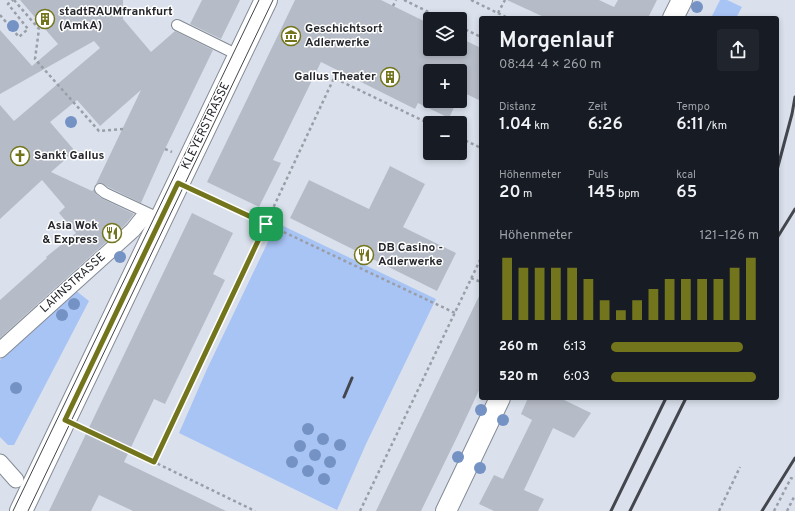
<!DOCTYPE html>
<html lang="de">
<meta charset="utf-8">
<style>
body{margin:0;font-family:Overpass,sans-serif;background:#20242c;color:#f1f3f6;height:100vh;display:flex;flex-direction:column;font-size:15px;white-space:nowrap}
*{box-sizing:border-box;margin:0}
p{font-size:13px;color:#9ea1a6}
.icon{flex:none;width:22px;height:22px;fill:none;stroke:currentColor;stroke-width:2;stroke-linecap:round;stroke-linejoin:round}
.map{position:relative;flex:1;overflow:hidden}
.side{position:absolute;left:479px;top:16px;width:300px;height:384px;display:flex;flex-direction:column;background:#171b24;border-radius:4px;box-shadow:0 2px 6px #0003}
.side>*{flex:none}
.tools{position:absolute;left:423px;top:12px;display:grid;gap:8px}
.tools a{display:grid;place-items:center;width:44px;height:44px;border-radius:4px;background:#171b24;box-shadow:0 2px 6px #0003;font-size:20px}
.pin{position:absolute;display:grid;place-items:center;width:34px;height:34px;color:#fff;margin:-17px;border-radius:8px;box-shadow:0 2px 6px #0006}
.round{display:grid;place-items:center;flex:none;width:42px;height:42px;border-radius:4px;background:#20242c}
.head{display:flex;align-items:center;justify-content:space-between;height:68px;padding:0 20px}
h1{font-size:22px;font-weight:600;line-height:30px}
.metrics{display:grid;grid-template-columns:repeat(3,1fr);gap:6px;height:68px;padding:4px 20px}
.metrics div{display:grid;align-content:center}
.metrics b{font-size:17px;font-weight:600}
.metrics small{font-size:11px;font-weight:400}
.metrics p{font-size:11px}
.chart{height:112px;padding:8px 20px}
.chart p{display:flex;justify-content:space-between}
.chart svg{width:100%;height:72px;margin-top:4px;stroke:#73751c;stroke-width:6}
ul{padding:0 20px;list-style:none;font-size:13px}
li{display:grid;grid-template-columns:64px 48px 1fr;align-items:center;height:30px}
li i{height:10px;border-radius:5px;background:#73751c}
.map>svg:first-child{display:block}
</style>
<div class="map">
<svg width="795" height="511" viewBox="0 0 795 511">
<rect width="100%" height="100%" fill="#dae1ec"/>
<path fill="#a8c4f5" d="M720,0H727L742,7L736,18H711Z
M277,223L436,299L366,444L337,510L179,433L207,369Z
M75,290L89,301L14,445H8L0,437V360Z"/>
<path fill="#b6bcc7" d="M20,0H123V19L151,52L175,31L213,50L165,149L141,203L108,187L101,183L96,184L141,90L100,126L77,100L50,122L75,151L51,172L92,191L94,189L96,194L101,198L134,214L126,224L0,338V300L47,258L46,257L76,233L59,213L65,207L42,180L0,219V105L14,121L100,48L94,41L0,94V30L32,66L58,44Z
M202,0H240L221,39L190,24Z
M295,0H381L430,24V49H460V38L481,48V101L460,91V71H430V101H457L449,118L418,103L415,109L321,62L273,160L281,163L259,207L207,182Z
M507,0H599L614,7L618,0H657L648,18H546Z
M390,166L425,184L403,227L456,253L437,291L290,218L309,180L369,209Z
M192,213L233,233L213,274L225,280L165,404L154,399L124,462L226,511H133L99,495L91,511H49Z
M481,292V386L458,435L421,511H376Z
M528,398H560L591,413L574,438L553,428L524,490L544,499L538,511H494L479,504L494,475L503,479L532,420L521,414Z"/>
<g fill="none" stroke-linecap="round" stroke-linejoin="round">
<defs>
<path id="service" d="M177,25L240,56
M100,189L105,193L152,215"/>
<path id="pedestrian" d="M0,350L133,230L145,215
M0,462L16,480"/>
<path id="minor" d="M673,18L682,0
M446,511L500,398"/>
<path id="tertiary" d="M21,511L266,0"/>
</defs>
<use href="#service" stroke="#848b95" stroke-width="12"/>
<use href="#pedestrian" stroke="#848b95" stroke-width="17"/>
<use href="#minor" stroke="#848b95" stroke-width="22"/>
<use href="#tertiary" stroke="#848b95" stroke-width="24"/>
<path stroke="#999ea7" stroke-width="2.5" stroke-dasharray="3 3" stroke-linecap="butt" d="M14,0L39,29L35,59L99,131L123,129
M404,0L443,19
M471,0L508,18
M393,6L396,0
M498,13L505,0
M0,15L19,37L28,29L8,4L13,0
M460,27L481,37
M460,138L481,148
M165,149L172,152
M197,191L455,313
M471,278L481,282
M82,427L255,511
M154,462L334,78L430,124
M360,511L481,258
M719,511L740,467
M774,511L791,478L795,480
M787,511L795,495"/>
<use href="#service" stroke="#fff" stroke-width="10"/>
<use href="#pedestrian" stroke="#fff" stroke-width="15"/>
<use href="#minor" stroke="#fff" stroke-width="20"/>
<use href="#tertiary" stroke="#fff" stroke-width="22"/>
<path stroke="#43464c" stroke-width="1" d="M13,511L259,0
M28,511L273,0"/>
<path stroke="#43464c" stroke-width="3" d="M777,170L792,114L795,97
M777,238L795,209
M344,397L352,378
M611,511L666,398
M630,511L686,398
M762,511L795,458"/>
</g>
<g fill="#7592c4">
<circle cx="697" cy="7" r="6"/>
<circle cx="13" cy="26" r="6"/>
<circle cx="71" cy="122" r="6"/>
<circle cx="120" cy="257" r="6"/>
<circle cx="74" cy="304" r="6"/>
<circle cx="62" cy="315" r="6"/>
<circle cx="16" cy="388" r="6"/>
<circle cx="481" cy="410" r="6"/>
<circle cx="503" cy="420" r="6"/>
<circle cx="308" cy="429" r="6"/>
<circle cx="323" cy="439" r="6"/>
<circle cx="340" cy="445" r="6"/>
<circle cx="300" cy="446" r="6"/>
<circle cx="315" cy="455" r="6"/>
<circle cx="458" cy="457" r="6"/>
<circle cx="292" cy="462" r="6"/>
<circle cx="330" cy="462" r="6"/>
<circle cx="480" cy="468" r="6"/>
<circle cx="308" cy="471" r="6"/>
<circle cx="324" cy="479" r="6"/>
</g>
<g fill="none" stroke-linecap="round" stroke-linejoin="round">
<defs>
<path id="route" d="M178,183L266,224L154,462L65,420Z"/>
</defs>
<use href="#route" stroke="#fff" stroke-width="8"/>
<use href="#route" stroke="#73751c" stroke-width="5"/>
</g>
<defs>
<symbol id="building-ring" viewBox="-11 -11 22 22"><circle r="9.5" fill="#fff" stroke="#73751c" stroke-width="1.5"/><path d="M-4-6H4V6H1V3H-1V6H-4ZM-2.5-4.3h1.7v1.8h-1.7ZM.8-4.3h1.7v1.8H.8ZM-2.5-1h1.7V.8h-1.7ZM.8-1h1.7V.8H.8Z" fill="#73751c"/></symbol>
<symbol id="museum-ring" viewBox="-11 -11 22 22"><circle r="9.5" fill="#fff" stroke="#73751c" stroke-width="1.5"/><path d="M0-6L6-3V-2H-6V-3ZM-5-1h2V3h-2ZM-1-1h2V3h-2ZM3-1h2V3H3ZM-6 4H6V6H-6Z" fill="#73751c"/></symbol>
<symbol id="church-ring" viewBox="-11 -11 22 22"><circle r="9.5" fill="#fff" stroke="#73751c" stroke-width="1.5"/><path d="M-1.2-6h2.4v3.5h3.3v2.4h-3.3V6h-2.4V-.1h-3.3v-2.4h3.3Z" fill="#73751c"/></symbol>
<symbol id="restaurant-ring" viewBox="-11 -11 22 22"><circle r="9.5" fill="#fff" stroke="#73751c" stroke-width="1.5"/><path d="M-5-6h1v4h1v-4h1v4h1v-4h1v5L-1.5 .5V6h-2V.5L-5-1ZM5-6V6H3V1.5H1.5Q1.5-4 5-6Z" fill="#73751c"/></symbol>
</defs>
<g fill-rule="evenodd">
<use href="#building-ring" x="34" y="8" width="22" height="22"/>
<use href="#museum-ring" x="280" y="25" width="22" height="22"/>
<use href="#building-ring" x="379" y="66" width="22" height="22"/>
<use href="#church-ring" x="9" y="145" width="22" height="22"/>
<use href="#restaurant-ring" x="101" y="222" width="22" height="22"/>
<use href="#restaurant-ring" x="353" y="244" width="22" height="22"/>
</g>
<g text-anchor="middle" dominant-baseline="central" stroke-width="3" stroke-linejoin="round" paint-order="stroke">
<g font-size="12" font-weight="bold" fill="#25272c" stroke="#fff" text-anchor="start">
<text x="59" y="12">stadtRAUMfrankfurt<tspan x="59" dy="14">(AmkA)</tspan></text>
<text x="305" y="29">Geschichtsort<tspan x="305" dy="14">Adlerwerke</tspan></text>
<text x="376" y="77" text-anchor="end">Gallus Theater</text>
<text x="34" y="156">Sankt Gallus</text>
<text x="98" y="226" text-anchor="end">Asia Wok<tspan x="98" dy="14">&amp; Express</tspan></text>
<text x="378" y="248">DB Casino -<tspan x="378" dy="14">Adlerwerke</tspan></text>
</g>
<g font-size="12" fill="#25272c" stroke="#fff">
<text transform="translate(206 126) rotate(-64)">KLEYERSTRASSE</text>
<text transform="translate(73 283) rotate(-42)">LAHNSTRASSE</text>
</g>
</g>
</svg>
<div class="tools">
<a><svg class="icon" aria-label="layers" viewBox="0 0 24 24"><path d="M12 4l9 5-9 5-9-5zM3 14l9 5 9-5"/></svg></a>
<a>+</a>
<a>−</a>
</div>
<div class="pin" style="left:266px;top:224px;background:#1e9e55"><svg class="icon" aria-label="arrive" viewBox="0 0 24 24"><path d="M6 21V4h12l-3 4 3 4H6"/></svg></div>
<section class="side">
<div class="head"><div><h1>Morgenlauf</h1><p>08:44 · 4 × 260 m</p></div><a class="round"><svg class="icon" aria-label="share" viewBox="0 0 24 24"><path d="M12 15V3M7 8l5-5 5 5M5 13v7h14v-7"/></svg></a></div>
<div class="metrics">
<div><p>Distanz</p><b>1.04<small> km</small></b></div>
<div><p>Zeit</p><b>6:26</b></div>
<div><p>Tempo</p><b>6:11<small> /km</small></b></div>
</div>
<div class="metrics">
<div><p>Höhenmeter</p><b>20<small> m</small></b></div>
<div><p>Puls</p><b>145<small> bpm</small></b></div>
<div><p>kcal</p><b>65</b></div>
</div>
<div class="chart"><p><span>Höhenmeter</span>121–126 m</p>
<svg viewBox="0 0 160 44" preserveAspectRatio="none"><path d="M5 44V6M15 44V12M25 44V12M35 44V12M45 44V12M55 44V19M65 44V32M75 44V38M85 44V32M95 44V25M105 44V19M115 44V19M125 44V19M135 44V19M145 44V12M155 44V6"/></svg>
</div>
<ul>
<li><b>260 m</b>6:13<i style="width:89%"></i></li>
<li><b>520 m</b>6:03<i style="width:98%"></i></li>
</ul>
</section>
</div>
